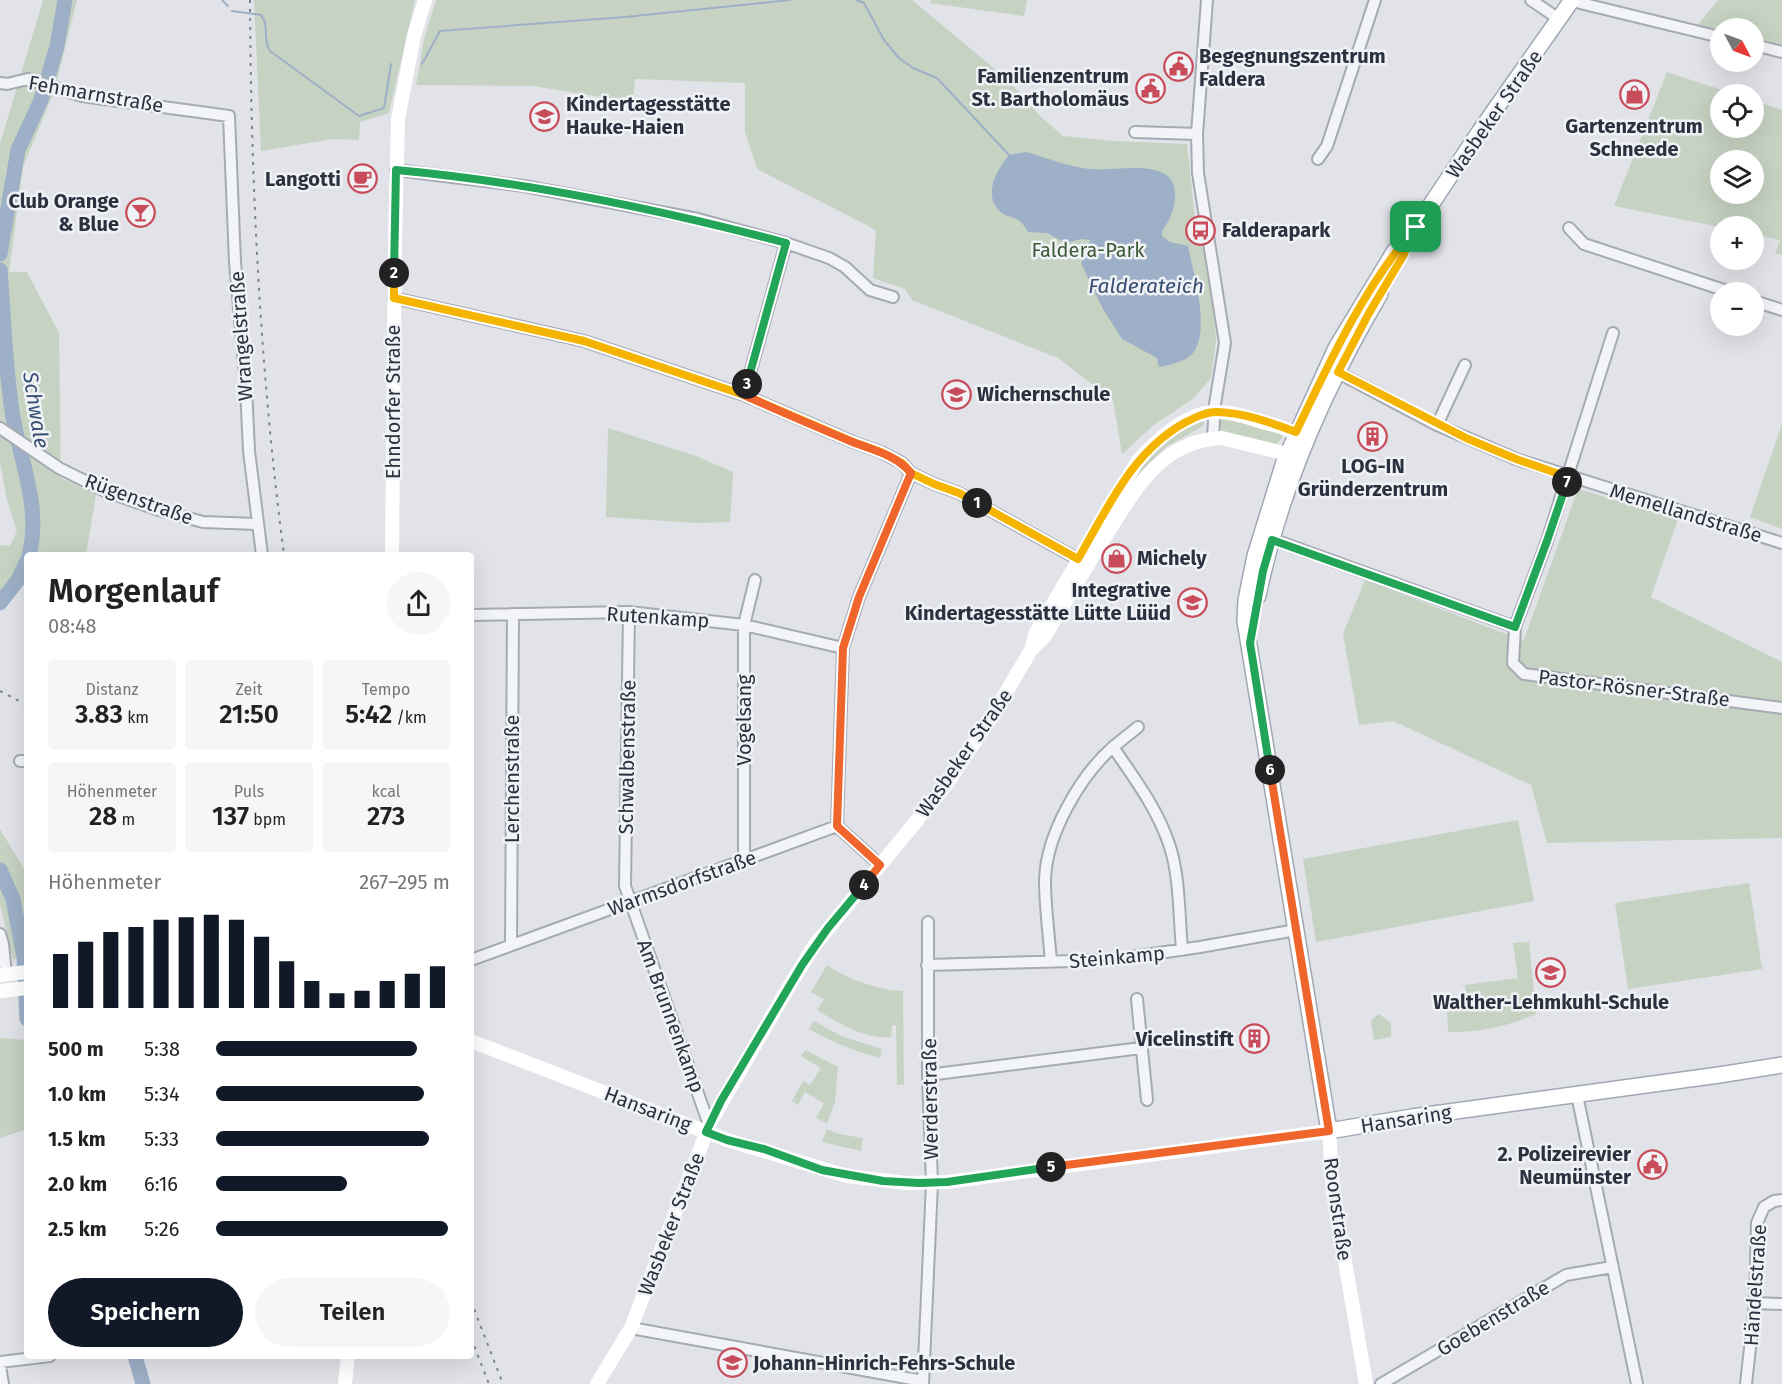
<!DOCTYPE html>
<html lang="de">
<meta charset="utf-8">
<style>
body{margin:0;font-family:"Fira Sans",sans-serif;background:#f6f6f6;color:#222;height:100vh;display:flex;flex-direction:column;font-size:22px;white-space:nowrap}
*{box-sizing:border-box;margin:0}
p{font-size:20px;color:#767676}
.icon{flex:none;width:33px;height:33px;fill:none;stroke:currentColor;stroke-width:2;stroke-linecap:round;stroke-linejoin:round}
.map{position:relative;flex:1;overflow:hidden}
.drawer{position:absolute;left:24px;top:552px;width:450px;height:807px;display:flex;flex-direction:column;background:#fff;border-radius:6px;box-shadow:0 6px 24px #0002}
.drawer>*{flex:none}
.needle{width:39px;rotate:131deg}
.fabs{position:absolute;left:1710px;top:18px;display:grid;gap:12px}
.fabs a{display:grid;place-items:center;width:54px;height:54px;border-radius:50%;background:#fff;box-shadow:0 6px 24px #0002;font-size:30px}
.pin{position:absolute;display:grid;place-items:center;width:51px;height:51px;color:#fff;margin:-26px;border-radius:12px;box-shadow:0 3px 9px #0006}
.km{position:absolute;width:30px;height:30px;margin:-15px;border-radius:50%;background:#222;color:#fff;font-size:16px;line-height:30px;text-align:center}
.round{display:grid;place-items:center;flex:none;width:63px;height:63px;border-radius:32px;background:#f6f6f6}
.headline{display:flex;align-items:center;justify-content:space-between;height:102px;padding:0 24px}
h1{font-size:33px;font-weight:600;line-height:45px}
.stats{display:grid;grid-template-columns:repeat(3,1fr);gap:9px;height:102px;padding:6px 24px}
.stats div{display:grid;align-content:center;border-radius:6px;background:#f6f6f6;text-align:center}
.stats b{font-size:26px;font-weight:600}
.stats small{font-size:16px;font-weight:400}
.stats p{font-size:16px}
.chart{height:168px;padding:12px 24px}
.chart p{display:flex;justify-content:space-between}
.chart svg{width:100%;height:108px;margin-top:6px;stroke:#111827;stroke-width:6}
.button{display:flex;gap:12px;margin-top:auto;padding:12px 24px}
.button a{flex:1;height:69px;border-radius:36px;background:#111827;color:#fff;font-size:24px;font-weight:600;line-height:69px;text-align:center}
.button a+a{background:#f6f6f6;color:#222}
ul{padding:0 24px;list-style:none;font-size:20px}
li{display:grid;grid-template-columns:96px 72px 1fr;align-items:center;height:45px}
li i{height:15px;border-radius:8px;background:#111827}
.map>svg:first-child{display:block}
</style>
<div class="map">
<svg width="1782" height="1384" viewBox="0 0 1782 1384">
<rect width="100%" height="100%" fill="#e1e3e9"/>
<path fill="#c6d2c2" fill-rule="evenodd" d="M43,0H77L54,92L23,167L9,272H27L59,333L61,478L96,494L86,555H27V581L0,609V545L10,546L17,531L7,500L0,462V144Z
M254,0H415L389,113L360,122L359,140L332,139L261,151Z
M436,0H912L1008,80L1041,117L1063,136L1113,141L1187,144L1195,219L1212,284L1216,341L1211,378L1193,399L1155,424L1122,454L1113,400L1058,358L912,300L905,289L873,278L876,230L757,169L745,132V83L635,79L633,102L533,86L416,85L424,39Z
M931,0H1027L1024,16L930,3Z
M1718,0H1782V47L1754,40V28H1720V31L1697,26Z
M1667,72L1734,94H1720V128H1754V101L1782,110V255L1775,254L1780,240L1754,234V226L1720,227L1614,206ZM1720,160H1754V194H1720Z
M1205,418L1203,426L1166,447L1138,476L1100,535L1134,472L1170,435Z
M1223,418L1245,421L1283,435L1280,441L1276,444L1222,432L1218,424L1219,419Z
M1782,424V529L1750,517Z
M608,428L696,456L733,472L730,522L695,523L606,517Z
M1578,489L1678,519L1651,597L1782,662V838L1547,843L1531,785L1393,721L1359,725L1343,634L1365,580L1498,631L1524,640Z
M1518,820L1534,901L1316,942L1303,859Z
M0,829L24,869L27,880V958L13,959L0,904Z
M1749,883L1762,969L1628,989L1615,903Z
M1529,942L1536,1014C1508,1026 1479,1033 1448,1032L1447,1012C1462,1009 1468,1001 1465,985L1518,978L1513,943Z
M827,965C844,978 881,991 903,991L904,1085H897L896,1025L892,1026L891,1037C866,1040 838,1023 817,1010L824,999L811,992Z
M1379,1014L1391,1023V1037L1374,1040L1371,1020Z
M814,1021L841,1036L882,1049L880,1058C854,1051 832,1042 809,1029Z
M0,1038L27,1040V1129L0,1138Z
M805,1050L838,1067L835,1102L827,1123L816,1118L824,1103L805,1092L798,1105L792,1101L803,1081L810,1085L821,1068L801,1056Z
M827,1129L839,1134L863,1138L861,1151L822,1142Z"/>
<path fill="#9db0c7" d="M1026,152C1047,158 1069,167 1090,169C1114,172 1173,156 1175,192C1176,205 1170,221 1162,231V236L1170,242L1188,246C1193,273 1213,335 1190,356C1183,362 1169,365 1159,367L1157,358L1122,339L1103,309L1081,263L1088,251L1090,240L1081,239L1066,243L1047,233L1028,232C1026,229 1023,223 1019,221C1015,217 1007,217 1002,213C981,196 997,170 1009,155Z"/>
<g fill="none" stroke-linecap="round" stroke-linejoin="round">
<path stroke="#9db0c7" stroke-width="2" d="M222,0L228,6
M856,0L864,3L884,40L899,58L913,68L937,78L1009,155
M232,11L261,15C270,26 262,39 270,51L359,116L384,108L391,64
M422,64L440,31L625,17L790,0"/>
<path stroke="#9db0c7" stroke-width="15" d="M0,254L18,150L41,100L57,46L65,0
M0,270C4,317 5,365 12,411C19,459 42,507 29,555
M0,603L18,580L27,561
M0,870L13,899L24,957L27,1019
M135,1356L143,1384"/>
<defs>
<path id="street" d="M1207,0L1197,134L1198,173L1225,343L1215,404L1213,438
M1531,0L1559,19
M1575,0L1580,3L1720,37
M1754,45L1782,52
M0,83L7,84L28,79L82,96L229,116L235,262L246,388L249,451L262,555
M1135,132L1197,134
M1318,159L1327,146L1375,0
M396,170L524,186L698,219L786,243L829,258L845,267L870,290L893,297
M1569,228L1584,244L1730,292
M394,298L584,341L744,395L853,442L881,452L902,463L911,473L934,484L959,493L1083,562
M1754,301L1782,310
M1613,333L1547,541L1515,627L1513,663L1524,674L1782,708
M1333,370L1437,425L1516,459L1782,543
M744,395L786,243
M1437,425L1465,365
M0,428L59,468L107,492L159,510L203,522L257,524
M1272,539L1515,627
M629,612L625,886L708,1122L707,1129
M471,615L629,612L744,625L843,648
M1113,747L1138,727
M20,761H27
M837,826L843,648L859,597L911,473
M744,860V625L755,580
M0,934L3,944L6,974
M511,945L513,614
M471,960L837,826L880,865
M1051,962C1049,935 1045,907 1045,880C1046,835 1080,776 1113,747C1134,778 1157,808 1169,844C1180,875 1179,917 1182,950
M927,965L1111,960L1200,947L1296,930
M1137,999L1147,1100
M928,1075L1141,1048
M1577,1095L1637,1384
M1755,1303L1782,1304
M631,1328L923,1381
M0,1362L50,1356
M0,1366L3,1384
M923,1384L932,1183L928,1075V922
M1381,1384L1566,1275L1612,1267
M1746,1384L1755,1303L1757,1223L1764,1207L1774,1201L1782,1200"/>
<path id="primary" d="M1572,0L1480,131L1416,227L1394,252L1336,348L1284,462L1255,556L1246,600L1245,621L1329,1131L1412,1117L1719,1075L1782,1065
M1258,596C1280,488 1324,389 1380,294"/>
</defs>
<use href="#street" stroke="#a6aab3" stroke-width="14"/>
<use href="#primary" stroke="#a0a7b4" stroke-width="18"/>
<use href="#street" stroke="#f3f4f7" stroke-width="10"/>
<path stroke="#fff" stroke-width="14" d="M392,555L395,240L398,119L414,36L425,0
M1031,650L1045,636C1067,599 1089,562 1112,526C1126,504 1140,480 1160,463C1178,447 1198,439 1222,438L1287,454L1298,451
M0,975L27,972
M0,991L27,988
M471,1041L727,1140L847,1176L906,1183L947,1182L1329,1131L1333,1191L1366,1384
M345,1384L348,1356
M597,1384L631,1328L710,1123L788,988L814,946L946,785L991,718L1031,650L1036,632L1137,462C1154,442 1187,411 1217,412C1232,412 1247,417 1262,422C1277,426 1292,428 1302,441"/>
<use href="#primary" stroke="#fff" stroke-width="15"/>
<path stroke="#7b8391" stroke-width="2" stroke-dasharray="3 6" stroke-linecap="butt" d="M250,0C251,186 260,371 284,555
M0,691L27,705
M471,1301L503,1384
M471,1338L489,1384"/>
</g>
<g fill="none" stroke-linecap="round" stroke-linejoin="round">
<defs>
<path id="split-1" d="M977,503L1078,559C1108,508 1132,451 1186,422C1196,417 1206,412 1216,412C1242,412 1272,423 1296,432C1330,361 1364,287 1416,227"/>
<path id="split-2" d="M394,273V298L584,341L744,395L853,442L881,452L902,463L911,473L934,484L959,493L977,503"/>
<path id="split-3" d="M394,273L396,170C527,182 658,209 786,243L747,384"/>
<path id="split-4" d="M747,384L744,395C779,411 815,426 850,441C872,450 895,454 911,473L859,597L843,648L837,826L880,865L864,885"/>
<path id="split-5" d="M864,885L828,928L802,965L721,1101L706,1132L727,1140L764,1149L822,1170L883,1181L919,1183L947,1182L1051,1167"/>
<path id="split-6" d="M1051,1167L1329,1131L1270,770"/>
<path id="split-7" d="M1270,770L1250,643L1263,571L1272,540L1515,627L1547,541L1567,482"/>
<path id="split-8" d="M1416,227L1403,256L1369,313L1338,372L1466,438L1516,459L1568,477L1567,482"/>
</defs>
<use href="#split-1" stroke="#fff" stroke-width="12"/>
<use href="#split-2" stroke="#fff" stroke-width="12"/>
<use href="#split-3" stroke="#fff" stroke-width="12"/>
<use href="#split-4" stroke="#fff" stroke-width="12"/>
<use href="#split-5" stroke="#fff" stroke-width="12"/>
<use href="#split-6" stroke="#fff" stroke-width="12"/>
<use href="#split-7" stroke="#fff" stroke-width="12"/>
<use href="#split-8" stroke="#fff" stroke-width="12"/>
<use href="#split-1" stroke="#f5b400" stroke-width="8"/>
<use href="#split-2" stroke="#f5b400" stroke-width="8"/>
<use href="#split-3" stroke="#22a559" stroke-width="8"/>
<use href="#split-4" stroke="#f0652b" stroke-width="8"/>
<use href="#split-5" stroke="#22a559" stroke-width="8"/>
<use href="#split-6" stroke="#f0652b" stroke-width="8"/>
<use href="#split-7" stroke="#22a559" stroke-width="8"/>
<use href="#split-8" stroke="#f5b400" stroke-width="8"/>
</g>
<defs>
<symbol id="civic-ring" viewBox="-11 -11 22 22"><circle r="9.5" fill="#f0f2f6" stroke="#c84c5a" stroke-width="1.5"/><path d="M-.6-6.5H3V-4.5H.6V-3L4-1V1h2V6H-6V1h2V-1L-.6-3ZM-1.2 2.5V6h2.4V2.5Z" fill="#c84c5a"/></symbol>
<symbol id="shop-ring" viewBox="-11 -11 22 22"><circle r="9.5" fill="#f0f2f6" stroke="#c84c5a" stroke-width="1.5"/><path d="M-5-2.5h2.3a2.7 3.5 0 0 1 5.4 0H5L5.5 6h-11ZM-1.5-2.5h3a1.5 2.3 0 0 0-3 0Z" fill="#c84c5a"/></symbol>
<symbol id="school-ring" viewBox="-11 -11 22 22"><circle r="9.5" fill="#f0f2f6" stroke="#c84c5a" stroke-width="1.5"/><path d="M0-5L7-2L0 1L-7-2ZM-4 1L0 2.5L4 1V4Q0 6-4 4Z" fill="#c84c5a"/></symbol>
<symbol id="cafe-ring" viewBox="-11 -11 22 22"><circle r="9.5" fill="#f0f2f6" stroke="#c84c5a" stroke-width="1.5"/><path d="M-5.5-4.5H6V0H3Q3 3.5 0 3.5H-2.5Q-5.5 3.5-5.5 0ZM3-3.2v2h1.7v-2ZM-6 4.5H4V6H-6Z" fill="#c84c5a"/></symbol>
<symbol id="bar-ring" viewBox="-11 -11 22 22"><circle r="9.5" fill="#f0f2f6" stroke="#c84c5a" stroke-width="1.5"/><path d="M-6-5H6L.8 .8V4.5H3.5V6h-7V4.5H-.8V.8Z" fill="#c84c5a"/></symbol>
<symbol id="bus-ring" viewBox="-11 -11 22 22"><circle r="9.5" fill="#f0f2f6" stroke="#c84c5a" stroke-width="1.5"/><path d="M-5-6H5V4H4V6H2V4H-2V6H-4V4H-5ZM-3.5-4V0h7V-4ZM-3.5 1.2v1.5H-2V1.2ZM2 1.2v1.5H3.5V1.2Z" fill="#c84c5a"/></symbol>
<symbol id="building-ring" viewBox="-11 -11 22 22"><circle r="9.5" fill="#f0f2f6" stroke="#c84c5a" stroke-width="1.5"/><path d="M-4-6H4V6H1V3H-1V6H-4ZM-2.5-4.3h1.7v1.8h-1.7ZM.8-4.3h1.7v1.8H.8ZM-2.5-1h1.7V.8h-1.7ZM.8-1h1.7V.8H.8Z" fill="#c84c5a"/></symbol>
</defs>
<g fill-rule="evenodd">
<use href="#civic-ring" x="1162" y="50" width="33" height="33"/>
<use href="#civic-ring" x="1134" y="72" width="33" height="33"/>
<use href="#shop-ring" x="1618" y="78" width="33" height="33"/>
<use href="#school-ring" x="528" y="100" width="33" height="33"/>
<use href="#cafe-ring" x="346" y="162" width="33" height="33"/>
<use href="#bar-ring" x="124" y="196" width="33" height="33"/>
<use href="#bus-ring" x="1184" y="214" width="33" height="33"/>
<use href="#school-ring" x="940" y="378" width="33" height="33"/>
<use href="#building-ring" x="1356" y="420" width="33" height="33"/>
<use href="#shop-ring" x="1100" y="542" width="33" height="33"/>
<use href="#school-ring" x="1176" y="586" width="33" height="33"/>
<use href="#school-ring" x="1534" y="956" width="33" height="33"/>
<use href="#building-ring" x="1238" y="1022" width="33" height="33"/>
<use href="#civic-ring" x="1636" y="1148" width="33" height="33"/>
<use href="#school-ring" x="716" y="1346" width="33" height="33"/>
</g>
<g text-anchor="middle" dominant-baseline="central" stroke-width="5" stroke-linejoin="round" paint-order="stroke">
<g font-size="20" font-weight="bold" fill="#2a313f" stroke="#f0f2f6" text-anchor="start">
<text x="1199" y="56">Begegnungszentrum<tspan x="1199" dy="23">Faldera</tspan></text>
<text x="1129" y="76" text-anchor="end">Familienzentrum<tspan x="1129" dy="23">St. Bartholomäus</tspan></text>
<text x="566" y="104">Kindertagesstätte<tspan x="566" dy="23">Hauke-Haien</tspan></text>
<text x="1634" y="126" text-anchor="middle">Gartenzentrum<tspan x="1634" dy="23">Schneede</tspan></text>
<text x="341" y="179" text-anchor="end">Langotti</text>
<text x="119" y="201" text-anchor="end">Club Orange<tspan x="119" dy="23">&amp; Blue</tspan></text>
<text x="1222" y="230">Falderapark</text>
<text x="977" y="394">Wichernschule</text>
<text x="1373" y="466" text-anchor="middle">LOG-IN<tspan x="1373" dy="23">Gründerzentrum</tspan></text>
<text x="1137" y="558">Michely</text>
<text x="1171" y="590" text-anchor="end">Integrative<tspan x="1171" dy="23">Kindertagesstätte Lütte Lüüd</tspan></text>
<text x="1551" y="1002" text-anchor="middle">Walther-Lehmkuhl-Schule</text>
<text x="1234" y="1039" text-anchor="end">Vicelinstift</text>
<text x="1631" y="1154" text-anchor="end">2. Polizeirevier<tspan x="1631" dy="23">Neumünster</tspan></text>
<text x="753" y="1363">Johann-Hinrich-Fehrs-Schule</text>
</g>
<g font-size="20" fill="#2a313f" stroke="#f0f2f6">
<text transform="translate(96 94) rotate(10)">Fehmarnstraße</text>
<text transform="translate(1494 114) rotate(-55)">Wasbeker Straße</text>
<text transform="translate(241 336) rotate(-94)">Wrangelstraße</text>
<text transform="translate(393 402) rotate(-90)">Ehndorfer Straße</text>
<text transform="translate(139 499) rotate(20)">Rügenstraße</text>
<text transform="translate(1686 513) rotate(17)">Memellandstraße</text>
<text transform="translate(658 617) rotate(4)">Rutenkamp</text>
<text transform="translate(1634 688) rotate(7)">Pastor-Rösner-Straße</text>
<text transform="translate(744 720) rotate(-90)">Vogelsang</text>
<text transform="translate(964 753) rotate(-55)">Wasbeker Straße</text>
<text transform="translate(627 757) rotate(-89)">Schwalbenstraße</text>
<text transform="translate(512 779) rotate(-90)">Lerchenstraße</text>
<text transform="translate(682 883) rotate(-20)">Warmsdorfstraße</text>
<text transform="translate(1117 957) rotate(-5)">Steinkamp</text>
<text transform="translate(671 1016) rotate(70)">Am Brunnenkamp</text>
<text transform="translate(930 1099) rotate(-91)">Werderstraße</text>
<text transform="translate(648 1109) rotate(21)">Hansaring</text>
<text transform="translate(1406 1119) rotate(-9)">Hansaring</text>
<text transform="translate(1338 1209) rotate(82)">Roonstraße</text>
<text transform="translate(671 1224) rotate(-69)">Wasbeker Straße</text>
<text transform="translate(1755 1285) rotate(-86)">Händelstraße</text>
<text transform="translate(1493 1318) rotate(-31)">Goebenstraße</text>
</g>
<g font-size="20" fill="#3d5a38" stroke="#f0f2f6">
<text x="1088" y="250">Faldera-Park</text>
</g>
<g font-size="21" font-style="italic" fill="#364e71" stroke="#f0f2f6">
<text x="1146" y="286">Falderateich</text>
<text transform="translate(36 410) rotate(81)">Schwale</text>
</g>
</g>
</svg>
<div class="fabs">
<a><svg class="needle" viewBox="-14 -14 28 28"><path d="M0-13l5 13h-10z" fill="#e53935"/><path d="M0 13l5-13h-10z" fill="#767676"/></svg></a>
<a><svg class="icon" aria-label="locate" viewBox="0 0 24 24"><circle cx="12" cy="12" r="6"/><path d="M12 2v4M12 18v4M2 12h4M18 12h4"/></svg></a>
<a><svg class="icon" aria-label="layers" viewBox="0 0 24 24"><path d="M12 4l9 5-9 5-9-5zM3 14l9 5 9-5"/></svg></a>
<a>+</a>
<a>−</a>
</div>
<div class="pin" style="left:1416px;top:227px;background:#1e9e55"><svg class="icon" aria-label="arrive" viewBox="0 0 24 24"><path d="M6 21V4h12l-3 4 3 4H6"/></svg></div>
<b class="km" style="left:977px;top:503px">1</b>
<b class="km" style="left:394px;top:273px">2</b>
<b class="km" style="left:747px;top:384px">3</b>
<b class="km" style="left:864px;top:885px">4</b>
<b class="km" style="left:1051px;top:1167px">5</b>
<b class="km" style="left:1270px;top:770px">6</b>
<b class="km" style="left:1567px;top:482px">7</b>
<section class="drawer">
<div class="headline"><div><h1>Morgenlauf</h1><p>08:48</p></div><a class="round"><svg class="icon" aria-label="share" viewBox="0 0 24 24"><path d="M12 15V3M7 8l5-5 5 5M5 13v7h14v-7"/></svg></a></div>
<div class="stats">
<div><p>Distanz</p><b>3.83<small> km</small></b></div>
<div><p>Zeit</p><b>21:50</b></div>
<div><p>Tempo</p><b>5:42<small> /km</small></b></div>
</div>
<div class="stats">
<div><p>Höhenmeter</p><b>28<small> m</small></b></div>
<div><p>Puls</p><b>137<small> bpm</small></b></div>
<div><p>kcal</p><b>273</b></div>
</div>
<div class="chart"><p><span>Höhenmeter</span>267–295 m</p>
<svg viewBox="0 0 160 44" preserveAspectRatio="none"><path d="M5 44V22M15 44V17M25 44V13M35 44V11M45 44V8M55 44V7M65 44V6M75 44V8M85 44V15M95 44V25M105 44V33M115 44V38M125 44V37M135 44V33M145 44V30M155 44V27"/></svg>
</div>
<ul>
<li><b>500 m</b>5:38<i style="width:86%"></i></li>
<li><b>1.0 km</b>5:34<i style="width:89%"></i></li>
<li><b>1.5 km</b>5:33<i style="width:91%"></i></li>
<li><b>2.0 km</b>6:16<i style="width:56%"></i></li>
<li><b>2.5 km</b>5:26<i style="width:99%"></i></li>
</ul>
<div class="button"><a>Speichern</a><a>Teilen</a></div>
</section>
</div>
